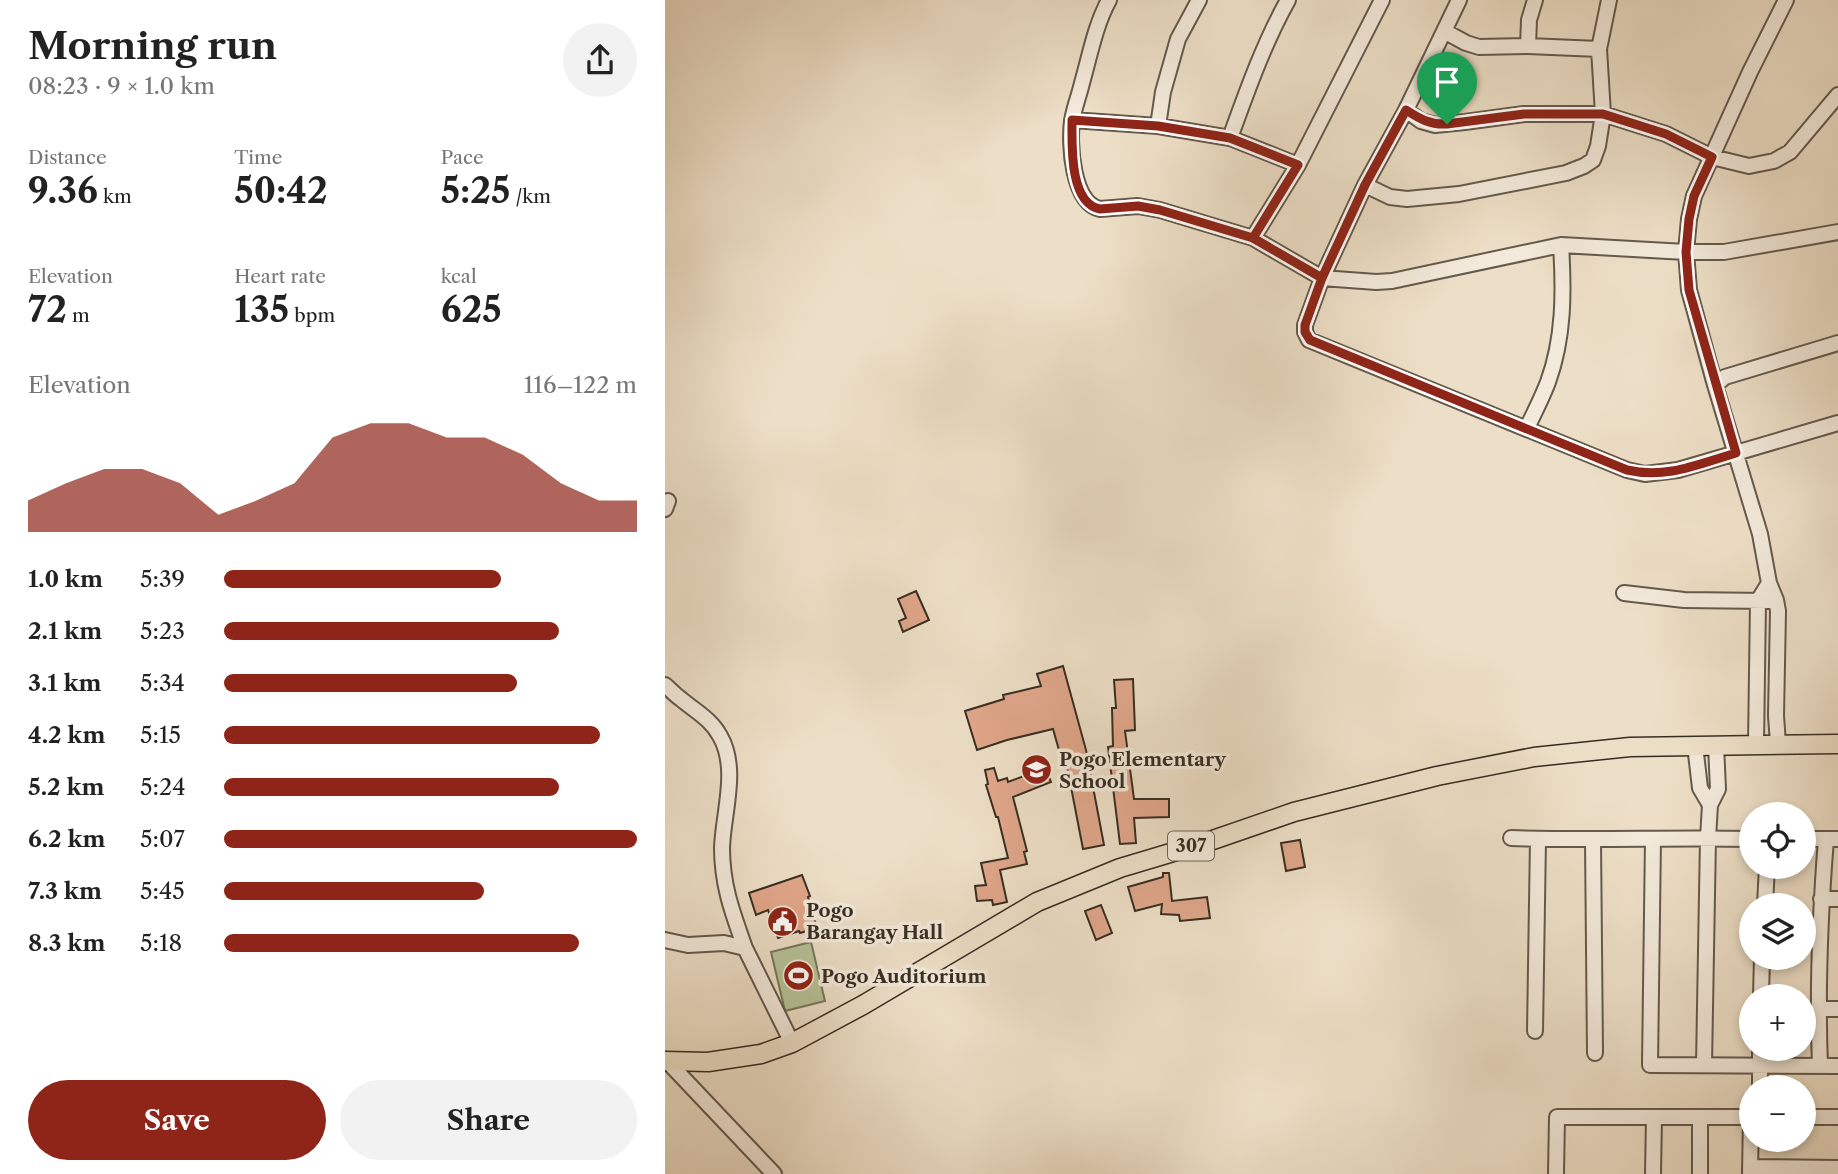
<!DOCTYPE html>
<meta charset="utf-8">
<style>
body{margin:0;font-family:"Libre Caslon Text",serif;background:#f2f2f2;color:#222;height:100vh;display:flex;flex-direction:column;font-size:26px;white-space:nowrap}
*{box-sizing:border-box;margin:0}
p{font-size:23px;color:#767676}
.icon{flex:none;width:38px;height:38px;fill:none;stroke:currentColor;stroke-width:2;stroke-linecap:round;stroke-linejoin:round}
.map{position:relative;flex:1;overflow:hidden}
.sheet{display:flex;flex-direction:column;background:#fff;width:665px}
.sheet>*{flex:none}
.fabs{position:absolute;left:1074px;top:802px;display:grid;gap:14px}
.fabs a{display:grid;place-items:center;width:77px;height:77px;border-radius:50%;background:#fff;box-shadow:0 4px 10px #0003;font-size:35px}
.pin{position:absolute;display:grid;place-items:center;width:60px;height:60px;color:#fff;margin:-72px -30px;border-radius:50% 50% 50% 0;rotate:-45deg;box-shadow:0 0 7px #0007}
.pin .icon{rotate:45deg}
.round{display:grid;place-items:center;flex:none;width:74px;height:74px;border-radius:37px;background:#f2f2f2}
.head{display:flex;align-items:center;justify-content:space-between;height:119px;padding:0 28px}
h1{font-size:38px;font-weight:700;line-height:52px}
.figures{display:grid;grid-template-columns:repeat(3,1fr);gap:10px;height:119px;padding:7px 28px}
.figures div{display:grid;align-content:center}
.figures b{font-size:35px;font-weight:700}
.figures small{font-size:19px;font-weight:400}
.figures p{font-size:19px}
.chart{height:196px;padding:14px 28px}
.chart p{display:flex;justify-content:space-between}
.chart svg{width:100%;height:126px;margin-top:7px;fill:#8f2418;opacity:.7}
.button{display:flex;gap:14px;margin-top:auto;padding:14px 28px}
.button a{flex:1;height:80px;border-radius:42px;background:#8f2418;color:#fff;font-size:28px;font-weight:700;line-height:80px;text-align:center}
.button a+a{background:#f2f2f2;color:#222}
ul{padding:0 28px;list-style:none;font-size:23px}
li{display:grid;grid-template-columns:112px 84px 1fr;align-items:center;height:52px}
li i{height:18px;border-radius:9px;background:#8f2418}
main{display:flex;flex:1;min-height:0}
.map>svg:first-child{display:block}
</style>
<main>
<section class="sheet">
<div class="head"><div><h1>Morning run</h1><p>08:23 · 9 × 1.0 km</p></div><a class="round"><svg class="icon" aria-label="share" viewBox="0 0 24 24"><path d="M12 15V3M7 8l5-5 5 5M5 13v7h14v-7"/></svg></a></div>
<div class="figures">
<div><p>Distance</p><b>9.36<small> km</small></b></div>
<div><p>Time</p><b>50:42</b></div>
<div><p>Pace</p><b>5:25<small> /km</small></b></div>
</div>
<div class="figures">
<div><p>Elevation</p><b>72<small> m</small></b></div>
<div><p>Heart rate</p><b>135<small> bpm</small></b></div>
<div><p>kcal</p><b>625</b></div>
</div>
<div class="chart"><p><span>Elevation</span>116–122 m</p>
<svg viewBox="0 0 160 44" preserveAspectRatio="none"><path d="M0 44V33L10 27L20 22L30 22L40 27L50 38L60 33L70 27L80 11L90 6L100 6L110 11L120 11L130 17L140 27L150 33L160 33V44z"/></svg>
</div>
<ul>
<li><b>1.0 km</b>5:39<i style="width:67%"></i></li>
<li><b>2.1 km</b>5:23<i style="width:81%"></i></li>
<li><b>3.1 km</b>5:34<i style="width:71%"></i></li>
<li><b>4.2 km</b>5:15<i style="width:91%"></i></li>
<li><b>5.2 km</b>5:24<i style="width:81%"></i></li>
<li><b>6.2 km</b>5:07<i style="width:100%"></i></li>
<li><b>7.3 km</b>5:45<i style="width:63%"></i></li>
<li><b>8.3 km</b>5:18<i style="width:86%"></i></li>
</ul>
<div class="button"><a>Save</a><a>Share</a></div>
</section>
<div class="map">
<svg width="1173" height="1174" viewBox="0 0 1173 1174">
<rect width="100%" height="100%" fill="#eddfc7"/>
<filter id="stains"><feTurbulence type="fractalNoise" baseFrequency=".00286" numOctaves="4"/><feColorMatrix values="0 0 0 0 .2 0 0 0 0 .09 0 0 0 0 .02 0 0 0 .5 -.17"/></filter>
<radialGradient id="worn" r=".72"><stop offset=".6" stop-color="#630" stop-opacity="0"/><stop offset="1" stop-color="#630" stop-opacity=".3"/></radialGradient>
<path fill="#b6c297" stroke="#76785d" stroke-width="2" d="M146,942L160,1001L120,1011L106,952Z"/>
<path fill="#e1a78b" stroke="#372e23" stroke-width="2" d="M251,591L264,620L238,632L234,621L241,618L233,599Z
M398,666L421,750L439,845L418,849L400,756L396,757L388,729L342,740L312,750L300,711L339,699L338,695L376,686L372,674Z
M468,679L470,730L460,731L469,799H504V817L469,818L471,843L455,844L443,747L448,746L447,708H451L449,680Z
M329,768L333,781L342,778L343,782L380,768L386,782L348,797L362,851L359,852L362,864L335,870L342,902L328,905L327,900L312,901L310,886L321,885L316,863L343,858L333,817H331L321,785L323,784L320,770Z
M635,840L640,867L621,871L616,843Z
M498,873H504L507,901L542,897L545,918L515,921L514,915L496,914L497,904L470,911L463,887L498,877Z
M137,875L145,896L143,897L152,928L135,933L134,931L113,938L103,910L91,915L84,893Z
M436,905L447,933L431,940L420,911Z"/>
<g fill="none" stroke-linecap="round" stroke-linejoin="round">
<defs>
<path id="minor" d="M444,0C430,26 425,55 417,83C414,96 409,108 407,121C404,143 407,203 435,209L473,206L495,210L588,238L657,278L711,282L727,281L896,245L1021,252H1059L1173,232
M794,0L741,110L700,185L657,278L640,325V332L644,340L962,470L980,474L1013,470L1173,423
M944,0L934,49L938,114L1001,134L1047,157L1084,166L1109,161L1125,152L1173,95
M779,31L801,43L814,47L863,46L934,49
M863,46L864,20L870,0
M407,120L493,126L565,138L633,165
M493,126L498,92L513,39L534,0
M565,138C582,91 599,43 623,0
M700,185L725,197L742,199L794,194L901,173L919,166L928,160L933,146L938,114H859L800,122L770,125L756,121L741,110
M588,238L633,165L717,0
M1050,385L1060,377L1173,343
M862,428C869,413 877,398 883,382C899,338 899,292 896,245
M0,509L3,501
M959,593L1019,600L1103,601
M0,685C5,689 10,695 16,699C30,711 46,719 55,736C74,769 58,813 57,848C57,886 68,914 80,948
M1113,743L1111,716L1113,611L1111,600L1104,583L1095,534L1050,385L1024,290L1021,252L1024,219L1029,196L1085,72L1121,0
M1091,744L1093,601L1104,583
M1030,745L1035,788L1045,805
M846,838C926,841 1006,837 1087,839
M988,839L985,1065L1173,1066
M1139,839H1173
M928,840L930,1053
M1156,899H1173
M1100,905L1102,866
M0,940L23,945L59,943L80,948L127,1043
M1096,996L1097,957
M1153,1009H1173
M870,1031L873,839
M2,1061L109,1174
M1039,1065L1043,838L1045,805L1053,789L1051,745
M1155,1066C1152,990 1155,915 1161,839
M1095,1087V1048
M1139,1117H1173
M1085,1167L1173,1168
M891,1174L892,1117H1087
M988,1174L989,1117
M1035,1174V1117
M1085,1174L1086,1117"/>
<path id="major" d="M0,1061L43,1062L96,1054L127,1043L198,1005L372,902L455,868L542,842L629,812L772,776L869,757L965,747L1173,744"/>
</defs>
<use href="#minor" stroke="#645a4c" stroke-width="18"/>
<use href="#major" stroke="#372e23" stroke-width="21"/>
<use href="#minor" stroke="#f3eadb" stroke-width="14"/>
<use href="#major" stroke="#eddfc7" stroke-width="18"/>
</g>
<g fill="none" stroke-linecap="round" stroke-linejoin="round">
<defs>
<path id="route" d="M782,124C765,125 755,119 741,110L700,185L657,278L588,238L495,210L473,206L435,209C404,203 407,144 407,120L493,126L565,138L633,165L588,238L657,278L640,325V332L645,340L962,470C1002,479 1033,464 1071,453L1024,290L1021,252L1024,219L1029,196L1047,157L1001,134L938,114H859L782,124"/>
</defs>
<use href="#route" stroke="#fff" stroke-width="14"/>
<use href="#route" stroke="#8f2418" stroke-width="9"/>
</g>
<defs>
<symbol id="school-disc" viewBox="-11 -11 22 22"><circle r="9.5" fill="#8f2418" stroke="#f3eadb"/><path d="M0-5L7-2L0 1L-7-2ZM-4 1L0 2.5L4 1V4Q0 6-4 4Z" fill="#fff"/></symbol>
<symbol id="civic-disc" viewBox="-11 -11 22 22"><circle r="9.5" fill="#8f2418" stroke="#f3eadb"/><path d="M-.6-6.5H3V-4.5H.6V-3L4-1V1h2V6H-6V1h2V-1L-.6-3ZM-1.2 2.5V6h2.4V2.5Z" fill="#fff"/></symbol>
<symbol id="stadium-disc" viewBox="-11 -11 22 22"><circle r="9.5" fill="#8f2418" stroke="#f3eadb"/><path d="M0-5a6.5 5 0 1 0 0 10a6.5 5 0 1 0 0-10ZM-3.5-1.8h7v3.6h-7Z" fill="#fff"/></symbol>
</defs>
<g fill-rule="evenodd">
<use href="#school-disc" x="354" y="752" width="35" height="35"/>
<use href="#civic-disc" x="100" y="904" width="35" height="35"/>
<use href="#stadium-disc" x="116" y="958" width="35" height="35"/>
</g>
<g text-anchor="middle" dominant-baseline="central" stroke-width="7" stroke-linejoin="round" paint-order="stroke">
<rect fill="#f3eadb" stroke="#6f665a" stroke-width="2" x="503" y="831.5" width="46" height="29" rx="5"/>
<g font-size="18" font-weight="bold" fill="#372e23">
<text x="526" y="846">307</text>
</g>
<g font-size="19" font-weight="bold" fill="#372e23" stroke="#f3eadb" text-anchor="start">
<text x="394" y="759">Pogo Elementary<tspan x="394" dy="22">School</tspan></text>
<text x="141" y="910">Pogo<tspan x="141" dy="22">Barangay Hall</tspan></text>
<text x="156" y="976">Pogo Auditorium</text>
</g>
</g>
<rect width="100%" height="100%" filter="url(#stains)"/>
<rect width="100%" height="100%" fill="url(#worn)"/>
</svg>
<div class="fabs">
<a><svg class="icon" aria-label="locate" viewBox="0 0 24 24"><circle cx="12" cy="12" r="6"/><path d="M12 2v4M12 18v4M2 12h4M18 12h4"/></svg></a>
<a><svg class="icon" aria-label="layers" viewBox="0 0 24 24"><path d="M12 4l9 5-9 5-9-5zM3 14l9 5 9-5"/></svg></a>
<a>+</a>
<a>−</a>
</div>
<div class="pin" style="left:782px;top:124px;background:#1e9e55"><svg class="icon" aria-label="arrive" viewBox="0 0 24 24"><path d="M6 21V4h12l-3 4 3 4H6"/></svg></div>
</div>
</main>
